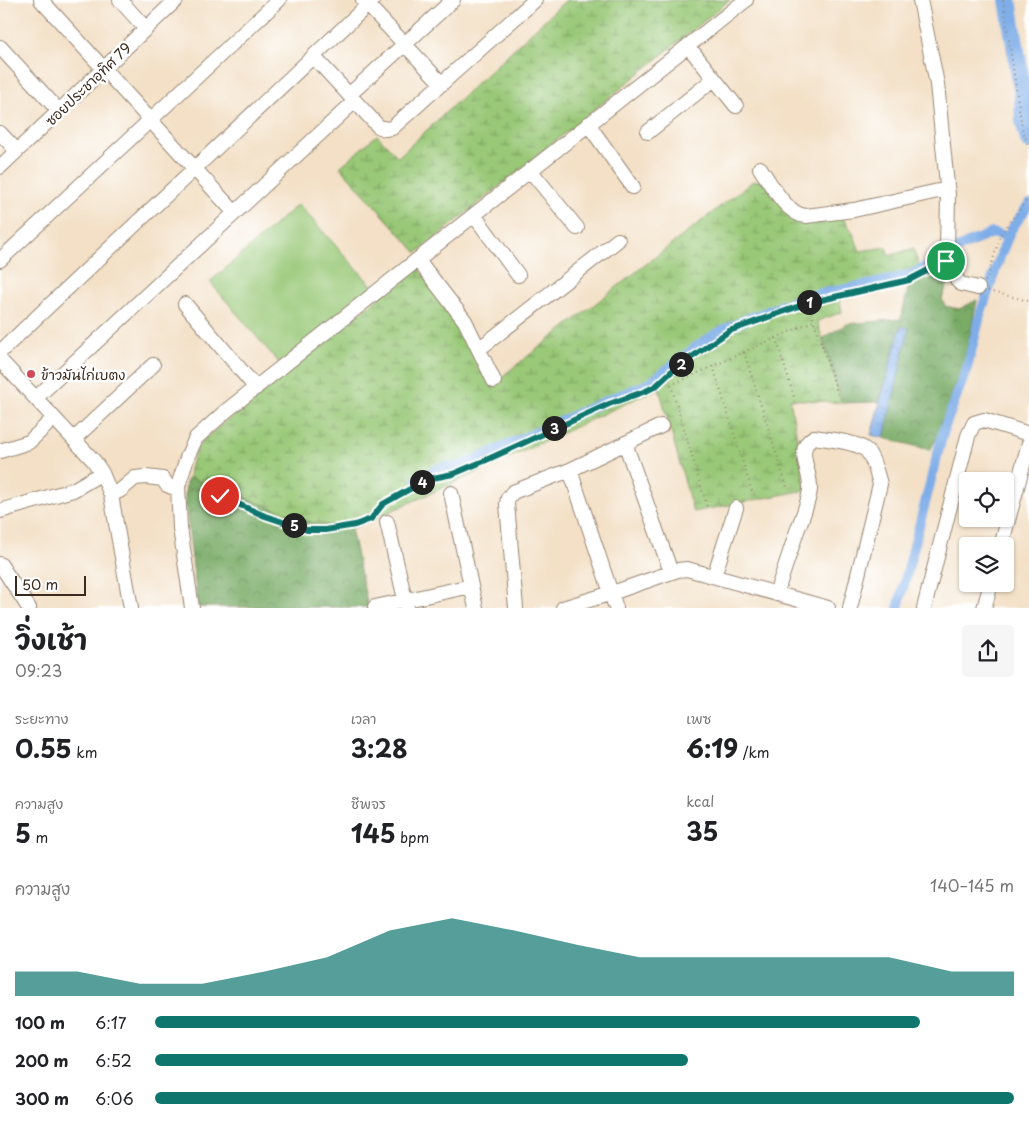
<!DOCTYPE html>
<html lang="th">
<meta charset="utf-8">
<style>
body{margin:0;font-family:"Playpen Sans","Playpen Sans Thai",sans-serif;background:#f6f6f6;color:#202124;height:100vh;display:flex;flex-direction:column;font-size:19px;white-space:nowrap}
*{box-sizing:border-box;margin:0}
p{font-size:16px;color:#757577}
.icon{flex:none;width:28px;height:28px;fill:none;stroke:currentColor;stroke-width:2;stroke-linecap:round;stroke-linejoin:round}
.map{position:relative;height:608px;overflow:hidden}
.panel{display:flex;flex-direction:column;background:#fff;flex:1}
.panel>*{flex:none}
.buttons{position:absolute;left:959px;top:472px;display:grid;gap:10px}
.buttons a{display:grid;place-items:center;width:55px;height:55px;border-radius:5px;background:#fff;box-shadow:0 1px 4px #0004;font-size:25px}
.scale{position:absolute;left:15px;bottom:12px;width:71px;box-sizing:border-box;padding-left:5px;border:2px solid #3b2a1e;border-top:0;font-size:14px;line-height:18px;white-space:nowrap;color:#3b2a1e;-webkit-text-stroke:4px #fff;paint-order:stroke}
.pin{position:absolute;display:grid;place-items:center;width:42px;height:42px;color:#fff;margin:-21px;border:2px solid #fff;border-radius:50%;box-shadow:0 1px 5px #0007}
.km{position:absolute;width:25px;height:25px;margin:-12px;border-radius:50%;background:#222;color:#fff;font-size:14px;line-height:25px;text-align:center}
.round{display:grid;place-items:center;flex:none;width:52px;height:52px;border-radius:5px;background:#f6f6f6}
.summary{display:flex;align-items:center;justify-content:space-between;height:85px;padding:0 15px}
h1{font-size:28px;font-weight:700;line-height:38px}
.metrics{display:grid;grid-template-columns:repeat(3,1fr);gap:8px;height:85px;padding:5px 15px}
.metrics div{display:grid;align-content:center}
.metrics b{font-size:25px;font-weight:700}
.metrics small{font-size:14px;font-weight:400}
.metrics p{font-size:14px}
.chart{height:140px;padding:10px 15px}
.chart p{display:flex;justify-content:space-between}
.chart svg{width:100%;height:90px;margin-top:5px;fill:#0f766e;opacity:.7}
ul{padding:0 15px;list-style:none;font-size:16px}
li{display:grid;grid-template-columns:80px 60px 1fr;align-items:center;height:38px}
li i{height:12px;border-radius:6px;background:#0f766e}
.map>svg:first-child{display:block}
</style>
<div class="map">
<svg width="1029" height="608" viewBox="0 0 1029 608">
<defs>
<pattern id="forest-crowns" width="20" height="18" patternUnits="userSpaceOnUse" patternTransform="scale(1.25)"><rect width="20" height="18" fill="#7aac68"/><path d="M2 6a3 3 0 1 1 6 0M12 15a3 3 0 1 1 6 0" fill="none" stroke="#658c55"/></pattern>
<pattern id="wetland-marsh" width="20" height="14" patternUnits="userSpaceOnUse" patternTransform="scale(1.25)"><rect width="20" height="14" fill="#99c877"/><path d="M1 5h8M5 5V1M11 12h8M15 12V8" fill="none" stroke="#7ea361"/></pattern>
<pattern id="water-ripples" width="26" height="14" patternUnits="userSpaceOnUse" patternTransform="scale(1.25)"><rect width="26" height="14" fill="#7eade8"/><path d="M2 4q2-2 4 0t4 0M15 11q2-2 4 0t4 0" fill="none" stroke="#688dbb"/></pattern>
</defs>
<rect width="100%" height="100%" fill="#fff"/>
<filter id="ink" filterUnits="userSpaceOnUse"><feTurbulence type="fractalNoise" baseFrequency=".02" numOctaves="2"/><feDisplacementMap in="SourceGraphic" scale="10" xChannelSelector="R" yChannelSelector="G"/><feConvolveMatrix kernelMatrix="1 2 1 2 8 2 1 2 1" color-interpolation-filters="sRGB"/></filter>
<filter id="wash" filterUnits="userSpaceOnUse"><feTurbulence type="fractalNoise" baseFrequency=".0096" numOctaves="4" result="noise"/><feDisplacementMap in="SourceGraphic" scale="20" xChannelSelector="R" yChannelSelector="G"/><feGaussianBlur stdDeviation="1.12" result="paint"/><feColorMatrix in="noise" values="0 0 0 0 0 0 0 0 0 0 0 0 0 0 0 0 0 1.4 0 .05"/><feComposite in="paint" operator="in"/></filter>
<g filter="url(#wash)">
<rect width="100%" height="100%" fill="#f3e0c6"/>
<path fill="url(#forest-crowns)" stroke="#5a6b43" d="M948,264L954,280H949L942,299L945,306L959,309L977,300L963,369L953,389L940,432L930,450L884,438L908,328L901,326L879,402L842,403L823,338L847,324L901,319L909,284L944,265Z
M189,477L310,522L351,529L368,607H198L185,500L186,483Z"/>
<path fill="url(#wetland-marsh)" stroke="#6a794a" d="M566,0H730L417,253L340,167L377,135L398,157Z
M753,181H763L785,208L842,217L852,231L860,251L886,247L889,256L913,248L921,271L900,280L838,292L842,312L817,321L842,403L790,399L806,490L693,512L659,388L496,464L351,529L310,522L189,477C190,463 195,451 203,440L417,267L460,321L493,389L505,374Z"/>
<path fill="#99c877" stroke="#6a794a" d="M298,204L375,289L280,364L210,282Z"/>
<path fill="url(#water-ripples)" stroke="#5c6c83" d="M901,326L909,328L884,438L871,435Z"/>
<g fill="none" stroke-linecap="round" stroke-linejoin="round">
<path stroke="#7eade8" stroke-width="10" d="M417,480L442,467H455L466,464L603,402L648,384L703,342L723,330L745,320L807,296L873,284L912,274L966,244L993,233L1008,237
M898,608L944,429L967,368L981,312L1001,254L1011,230L1029,204"/>
<path stroke="#7eade8" stroke-width="18" d="M1008,0L1023,95L1024,121L1029,140"/>
</g>
</g>
<g filter="url(#ink)">
<g fill="none" stroke-linecap="round" stroke-linejoin="round">
<defs>
<path id="minor" d="M41,0L235,213
M120,0L146,29
M363,0L442,84
M920,0L937,84L948,195L947,250L957,280L961,284L978,288
M688,46L736,106
M0,47L59,111
M313,56L378,126L385,129L392,128L535,0
M349,95L453,0
M588,124L633,187
M648,132L714,79
M0,133L17,151
M0,167L176,0
M760,168C770,183 787,215 806,216L854,210L947,189
M530,170L577,228
M474,215L518,275
M0,260L279,0
M418,260L465,321L494,381
M185,304L256,388
M479,349L618,240
M0,352L373,0
M0,360L94,461L102,473L111,495L131,608
M36,398L355,101
M74,439L153,365
M625,443L671,572
M0,451L29,442L54,418
M570,470L616,608
M451,493L471,586
M111,495L121,490L135,478L146,477L163,479L167,485L177,489
M0,511L73,490L102,473
M387,522L407,608
M1001,546L1029,443
M0,564L29,608
M714,576L736,508
M776,594C783,573 790,552 797,531C802,518 808,504 810,490C812,471 793,449 814,437C827,439 859,442 867,451C874,459 877,474 880,484L850,608
M375,607L471,586L476,608
M192,608L180,528L178,486L188,455L196,438L226,411L746,0
M516,608L507,504L508,498L513,492L570,470L661,426
M563,608L612,593L678,570L687,569L828,608
M924,608L968,436L974,423L984,420L1029,434
M984,608L991,584"/>
</defs>
<use href="#minor" stroke="#978572" stroke-width="16"/>
<path stroke="#978572" stroke-width="2" stroke-dasharray="1 4" stroke-linecap="butt" d="M1003,0L1022,128L1029,148
M985,281L987,279L1001,234L1029,197
M988,291L1029,301
M808,303L839,398
M776,338L794,397
M744,352L787,487
M713,366L753,495
M668,375L671,385L813,321
M671,385L707,507
M189,488L220,496L265,515L307,530H325L355,525L371,519L383,504L428,479L453,474L484,461L609,404L657,385L672,371L729,331L808,303L909,280L941,264"/>
<use href="#minor" stroke="#fff" stroke-width="14"/>
</g>
</g>
<g fill="none" stroke-linecap="round" stroke-linejoin="round" filter="url(#ink)">
<defs>
<path id="route" d="M220,496L265,516L307,530H325L355,525L371,519L383,504L428,479L453,474L484,461L609,404L646,391L656,386L672,371L729,331L808,303L909,280L946,261"/>
</defs>
<use href="#route" stroke="#fff" stroke-width="10"/>
<use href="#route" stroke="#0f766e" stroke-width="6"/>
</g>
<circle fill="#d1495b" stroke="#fff" stroke-width="2" cx="31" cy="374" r="5"/>
<g text-anchor="middle" dominant-baseline="central" stroke-width="5" stroke-linejoin="round" paint-order="stroke">
<g font-size="14" fill="#3b2a1e" stroke="#fff">
<text transform="translate(88 84) rotate(-44)">ซอยประชาอุทิศ 79</text>
</g>
<g font-size="14" fill="#3b2a1e" stroke="#fff" text-anchor="start">
<text x="41" y="374">ข้าวมันไก่เบตง</text>
</g>
</g>
</svg>
<div class="buttons">
<a><svg class="icon" aria-label="locate" viewBox="0 0 24 24"><circle cx="12" cy="12" r="6"/><path d="M12 2v4M12 18v4M2 12h4M18 12h4"/></svg></a>
<a><svg class="icon" aria-label="layers" viewBox="0 0 24 24"><path d="M12 4l9 5-9 5-9-5zM3 14l9 5 9-5"/></svg></a>
</div>
<div class="scale">50 m</div>
<div class="pin" style="left:946px;top:261px;background:#1e9e55"><svg class="icon" aria-label="arrive" viewBox="0 0 24 24"><path d="M6 21V4h12l-3 4 3 4H6"/></svg></div>
<div class="pin" style="left:220px;top:496px;background:#d93025"><svg class="icon" aria-label="check" viewBox="0 0 24 24"><path d="M5 12l5 5 9-10"/></svg></div>
<b class="km" style="left:809px;top:302px">1</b>
<b class="km" style="left:681px;top:364px">2</b>
<b class="km" style="left:554px;top:428px">3</b>
<b class="km" style="left:422px;top:482px">4</b>
<b class="km" style="left:294px;top:525px">5</b>
</div>
<section class="panel">
<div class="summary"><div><h1>วิ่งเช้า</h1><p>09:23</p></div><a class="round"><svg class="icon" aria-label="share" viewBox="0 0 24 24"><path d="M12 15V3M7 8l5-5 5 5M5 13v7h14v-7"/></svg></a></div>
<div class="metrics">
<div><p>ระยะทาง</p><b>0.55<small> km</small></b></div>
<div><p>เวลา</p><b>3:28</b></div>
<div><p>เพซ</p><b>6:19<small> /km</small></b></div>
</div>
<div class="metrics">
<div><p>ความสูง</p><b>5<small> m</small></b></div>
<div><p>ชีพจร</p><b>145<small> bpm</small></b></div>
<div><p>kcal</p><b>35</b></div>
</div>
<div class="chart"><p><span>ความสูง</span>140–145 m</p>
<svg viewBox="0 0 160 44" preserveAspectRatio="none"><path d="M0 44V32L10 32L20 38L30 38L40 32L50 25L60 12L70 6L80 12L90 19L100 25L110 25L120 25L130 25L140 25L150 32L160 32V44z"/></svg>
</div>
<ul>
<li><b>100 m</b>6:17<i style="width:89%"></i></li>
<li><b>200 m</b>6:52<i style="width:62%"></i></li>
<li><b>300 m</b>6:06<i style="width:100%"></i></li>
</ul>
</section>
